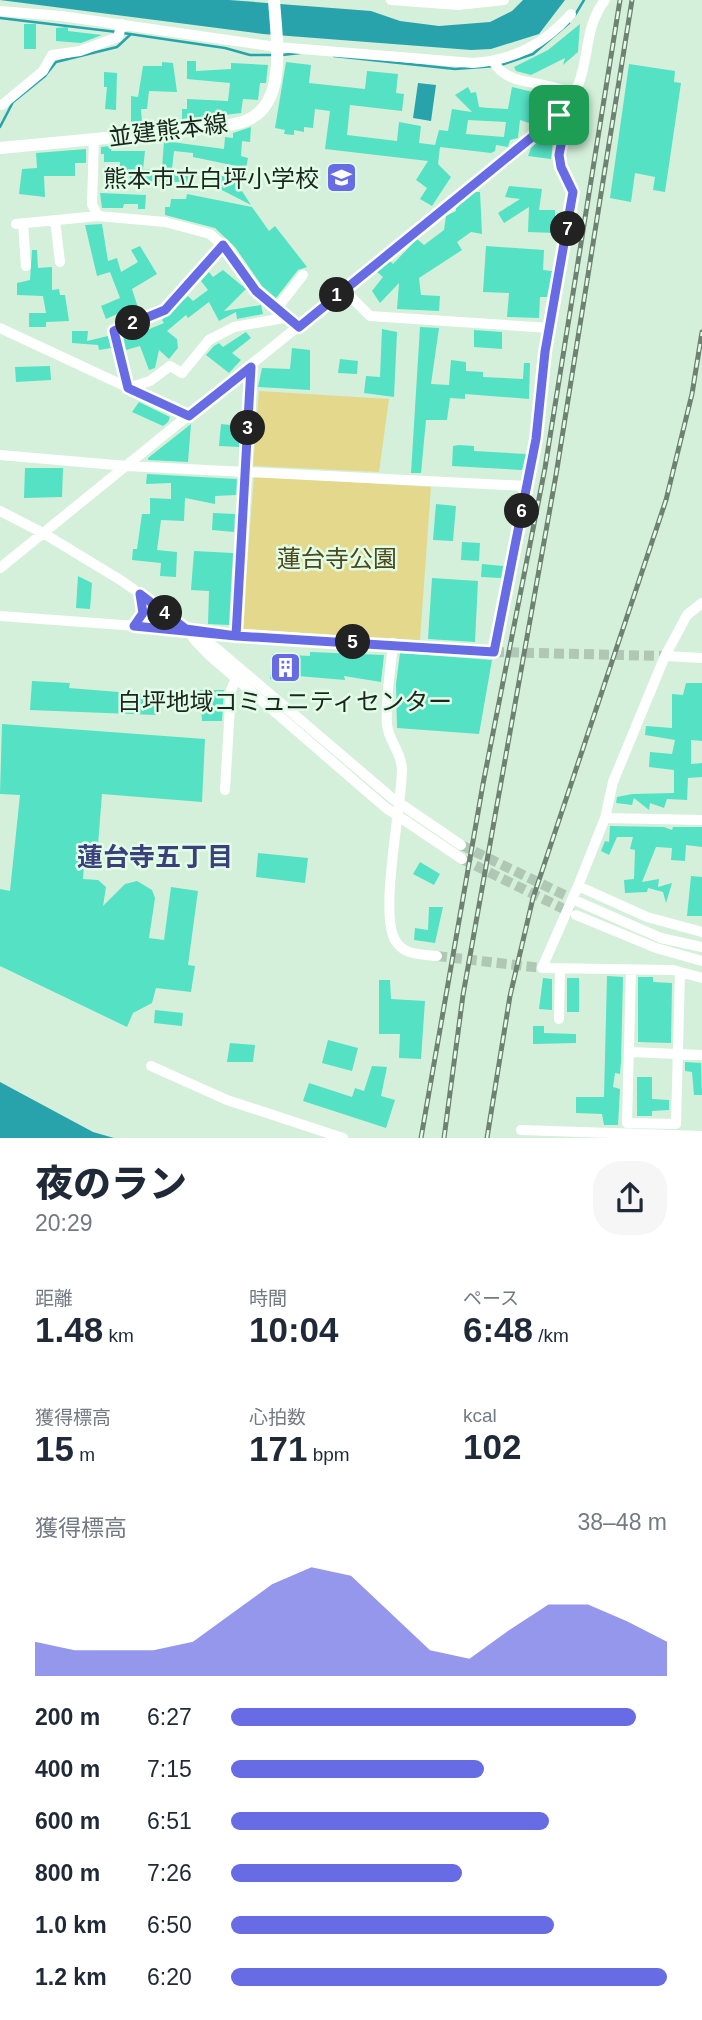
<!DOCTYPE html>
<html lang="ja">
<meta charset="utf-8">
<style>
body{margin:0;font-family:Helvetica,"Noto Sans JP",sans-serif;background:#f6f6f7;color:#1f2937;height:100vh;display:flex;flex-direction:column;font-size:26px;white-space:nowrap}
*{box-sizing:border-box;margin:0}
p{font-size:23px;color:#747a83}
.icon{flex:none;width:38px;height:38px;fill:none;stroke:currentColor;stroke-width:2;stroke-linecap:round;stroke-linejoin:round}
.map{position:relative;height:1138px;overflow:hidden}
.details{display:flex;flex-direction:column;background:#fff;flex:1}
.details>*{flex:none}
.pin{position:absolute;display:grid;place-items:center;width:60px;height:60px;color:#fff;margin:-30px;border-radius:14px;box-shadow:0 4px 10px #0006}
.km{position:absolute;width:35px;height:35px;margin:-18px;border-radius:50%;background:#222;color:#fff;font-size:19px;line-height:35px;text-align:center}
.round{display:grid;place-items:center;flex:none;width:74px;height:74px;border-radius:28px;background:#f6f6f7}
.headline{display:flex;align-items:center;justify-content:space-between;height:119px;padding:0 35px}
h1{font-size:38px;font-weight:800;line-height:52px}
.metrics{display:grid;grid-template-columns:repeat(3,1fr);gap:10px;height:119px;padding:7px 35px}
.metrics div{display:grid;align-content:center}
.metrics b{font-size:35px;font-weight:800}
.metrics small{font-size:19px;font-weight:400}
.metrics p{font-size:19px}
.chart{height:196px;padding:14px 35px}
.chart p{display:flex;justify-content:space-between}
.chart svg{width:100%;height:126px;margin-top:7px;fill:#676ce5;opacity:.7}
ul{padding:0 35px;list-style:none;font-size:23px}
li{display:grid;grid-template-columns:112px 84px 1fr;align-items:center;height:52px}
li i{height:18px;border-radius:9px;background:#676ce5}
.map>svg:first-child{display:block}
</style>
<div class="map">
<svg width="702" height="1138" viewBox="0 0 702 1138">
<rect width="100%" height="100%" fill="#d4f0da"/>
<path fill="#e3d88c" d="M259,391L389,399L379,472L253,466Z
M254,476L431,487L420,640L242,629Z"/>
<path fill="#28a3ab" d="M0,0H229L371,11L400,21L439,26L490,22L512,11L523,0H565L539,34L491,49L471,50L263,34Z
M418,83L436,85L431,121L413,118Z
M0,1082L93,1132L114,1138H0Z"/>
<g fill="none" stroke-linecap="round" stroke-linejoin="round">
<path stroke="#28a3ab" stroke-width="2.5" d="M575,15L584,0
M0,18L117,32
M123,33L225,48L250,55H272
M282,55L300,53
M334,56L455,69L495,66
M501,65L533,54L569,23
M0,127L13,102L45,76L56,62L117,47L131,34"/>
</g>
<path fill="#54e1c4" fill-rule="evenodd" d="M24,24H36V49H24Z
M580,24L578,52L563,65L565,58L531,75L516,71L514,67L548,50Z
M68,27V31L102,35L81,43L56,41V28Z
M187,61H196V71L231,69V63L268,65L266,83H260L258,100L243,99L241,113L182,120V109H187V99L228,101L230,83L187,79Z
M162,62L173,63L177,92L149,91L147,109H141L142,123H131V96L138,97L143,66H162Z
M286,62L311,65L309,83L365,89L367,71L398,74L396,93L404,94L402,111L350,105L347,135L397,141L399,122L421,126L419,143L435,145L439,130L448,131L452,109L472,112L455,95L468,87L471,93L476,92L479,107L489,108L508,109L512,87L562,99L535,125L520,120L518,138L510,140L508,147L496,145L495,151L491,153L440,147L438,164L451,177L432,206L420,199L427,188L416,180L428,161L325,149L330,111L315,109L313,128L304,127V132L294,130V135L284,134L285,130L275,128ZM468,120L506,122L504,137L466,134Z
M629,64L675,71L674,82L681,83L665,192L653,190L655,177L635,173L631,202L610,198Z
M104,72L117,73L116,110L105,109L107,87H104Z
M251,127L250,142L242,141L241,156L248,158L246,168L193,157V153L174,151L172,169L189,171L187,186L180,182L131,181L126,167H120V162H104V154H101V147L111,146V151H145L143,169H162L164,141L224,149L225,137L233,138V133Z
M541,139L553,141L551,159L528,156L531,148Z
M86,149V163H75V176H44L45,197L19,194L22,169L37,168L36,153Z
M214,174L233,177L251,205L212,185Z
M509,186L542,189L539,210H555V233L528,232L529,207L504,223L498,213L520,199L505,197Z
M475,192H480L482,234L471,232L457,242L462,250L419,278L421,295L440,296L439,311L397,309L399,283L380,303L372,291L383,277L377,272L390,261L393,264L417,239L424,245L444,230L446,216L456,211V208Z
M100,193L146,195L145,209H138V204H124L123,208H102Z
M187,194L252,207L269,231L275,226L307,267L298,270L276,298L262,286L235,247L215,228L165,215V207H170L171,199H186Z
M102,224L108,261L117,258L121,272L138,262L131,250L140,246L157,274L132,289L139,311L126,316L124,311L106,319L101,306L120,298L110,272L97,276L85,225Z
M486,246L544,250L543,270L552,271L547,297H540L539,318L507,317L509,293L483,292Z
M32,250H37L38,268L52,267V290L59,289L60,295H65L69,321L46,322V327H29V313H46L43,296L17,295V283L30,280Z
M223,270L246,289L224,311L261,305L263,314L237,319L236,312L219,321L209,302L188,318L186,315L167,331L177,339L178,348L169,359L159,350L155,368L149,370L140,346L126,350L123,335L133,331L135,335L164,323L162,320L188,296L193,301L208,290L201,281L209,272L213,277Z
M420,327L439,328L431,384L449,385L451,360L466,362V371L483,372V377L523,379L524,363H530L529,399L465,394V399L450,398L447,420H426L421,473H411Z
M382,329L397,332L394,397L364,393L366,376L380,377Z
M474,330L502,332V349L474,347Z
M72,331H88L87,341L108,336L111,348L99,350L98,345L72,343Z
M246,332L251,338L232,353L241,360L229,373L206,355L214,346L219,343L223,347Z
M292,348L310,350V390L258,387L262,368L290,369Z
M340,359L358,361L357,374L338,373Z
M50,366L51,380L16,382L15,367Z
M139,402L170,417L168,422L163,426L132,412Z
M191,424L188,462L148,460V458Z
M221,424L240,426L239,447L219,446Z
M459,445L474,446V451L526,454L522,470L452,466L453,446Z
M25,468H63L62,497L24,498Z
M147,474L237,479L236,495L215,496V504L185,498L184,521L161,520L157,550L177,552L176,577L160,576L161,563L132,560L133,549H137L142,514H150V498L171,499V483L146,484Z
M436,504L456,506L453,541L433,540Z
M213,513L235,514L234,532L212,530Z
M462,542L480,543L479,561L461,560Z
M194,551L233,553L229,625L208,624L209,591L191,590Z
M482,564L503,566L501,578L481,577Z
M78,576L92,583L90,609L76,608Z
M432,578L478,581L475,642L428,639Z
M310,652L384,655L381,682L344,676L345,680L298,676V681L270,679L272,654L310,656Z
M400,653L492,660L479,734L397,728L396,684Z
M32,681L70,683L69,688L156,695V715L30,710Z
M686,683H702V741L691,740V764L702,763V777L688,778L687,800L667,799L664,808L650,803L649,810L634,798L632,805L616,803L617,797L632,794L674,793V770L649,767L650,752L672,754L675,740L645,735L646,726L672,728V694L683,695Z
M200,690H224L222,721H202Z
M2,724L205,739L202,802L102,794L98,845L85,844L83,879L98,880L106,887L103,906L125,884L137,881L152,890L155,898L149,938L164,940L171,887L198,891L188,965L195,966L191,992L156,988L152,1003L133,1013L127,1027L0,966V889L10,891L20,795L0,794Z
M610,826L664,827L672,830L673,827H702V847L686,845L685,861L671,860L672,848L656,847L642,882L659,879L658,887L672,883L666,903L663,892L648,888L647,892L625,893L624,880L634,879L635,850L630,849L633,837H617L609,855L601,851L605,841L609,842Z
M258,853L308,858L305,883L256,877Z
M420,862L440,874L434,885L413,874Z
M691,876L702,877V916H687Z
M429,907H443L435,943L414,940L415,928L428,930Z
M607,976L623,977L621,1061L620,1074L615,1073L613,1087L620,1089L618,1125H604L602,1114L576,1113V1097H604Z
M638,977H653V982L672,983L671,1043L638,1042Z
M543,978L552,979V1010L539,1009Z
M567,978H579V1012H567Z
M379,980H390L391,999L425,1001L421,1059L399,1058L400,1034H379Z
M155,1010L183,1013L182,1026L154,1023Z
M533,1026H544V1033L576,1034V1043L533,1044Z
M328,1040L358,1048L352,1071L322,1063Z
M230,1043L255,1045L253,1062H227Z
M685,1062L701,1063L702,1095H694L692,1072L685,1071Z
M372,1066L387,1067L381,1096L395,1100L386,1128L303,1101L309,1083L352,1097L355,1088L364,1091Z
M637,1077H652V1099L669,1100V1110L652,1111V1116H637Z"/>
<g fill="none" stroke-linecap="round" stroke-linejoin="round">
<path stroke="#afc7b4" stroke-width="10" stroke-dasharray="10 5" stroke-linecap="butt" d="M494,652L665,656
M461,845L577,901
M462,859L572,913
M437,956L542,968"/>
<path stroke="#fff" stroke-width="10" d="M391,0L458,5L504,0
M0,11L61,16L277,47L473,63C514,60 543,45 571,14
M493,61C510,91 550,76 574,98
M2,105L43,71L52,55L80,51L118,37L122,24
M94,139L92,204L98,216L165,222L210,234L229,251L256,291L299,327
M55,220L60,262
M16,224L98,216
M23,224L26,266
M223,245L165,310L114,331L128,388L150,381L170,366L182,373L209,340L234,327L289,317
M343,289L370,316L550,328
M278,307L303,275
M0,328L189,416
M0,455L127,466L527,486
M0,511L43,533L122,581L216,648L392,798L461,845
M0,568L559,115C597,73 577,37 605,0
M702,603L687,615L665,656L613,782L605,818L578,886L542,968L673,970L702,978
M0,616L494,652L536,439L545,352L573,192L561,167L559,155L564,130L559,115
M133,626L143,613L140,595
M236,636L251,367
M193,638L210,656L386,808L462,859
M393,643C391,669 385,698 387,724C388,741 401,750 402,769C402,805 379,912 395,940C404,956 421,954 437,956
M665,656L702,658
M225,790L231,690L236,679
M605,818L702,820
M578,886L647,917L702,932
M579,902L661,938L702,947
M576,915L656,948L702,961
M631,970L627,1123L676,1124L680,972
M559,1019L560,969
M629,1052L702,1055
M151,1066L227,1100L343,1138
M521,1130L702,1136"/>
<path stroke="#fff" stroke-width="12" d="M0,148L212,128C222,126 235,125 245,121C289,105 276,36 274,0"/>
<defs>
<path id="rail" d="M421,1138L483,784L545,468L620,0
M444,1138L463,995L556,475L632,0
M487,1138L510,996L533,898L666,500L692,394L702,332"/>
</defs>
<use href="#rail" stroke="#6f8172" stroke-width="5"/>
<use href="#rail" stroke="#e1fde7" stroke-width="2.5" stroke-dasharray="8" stroke-linecap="butt"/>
</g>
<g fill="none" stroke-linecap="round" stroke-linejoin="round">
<defs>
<path id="route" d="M559,115L299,327L256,291L223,245L165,310L114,331L128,388L189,416L251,367L236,636L186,629L140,594L143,613L134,626L236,636L494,652L536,439L545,352L573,192L561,167L559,155L564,130L559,115"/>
</defs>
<use href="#route" stroke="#fff" stroke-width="14"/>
<use href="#route" stroke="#676ce5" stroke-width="9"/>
</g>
<defs>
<symbol id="school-square" viewBox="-11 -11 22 22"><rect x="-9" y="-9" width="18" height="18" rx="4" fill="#676ce5" stroke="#e1fde7"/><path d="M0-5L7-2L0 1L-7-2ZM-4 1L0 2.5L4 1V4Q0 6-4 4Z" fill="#fff"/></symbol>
<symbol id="building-square" viewBox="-11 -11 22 22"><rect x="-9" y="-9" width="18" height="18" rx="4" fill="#676ce5" stroke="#e1fde7"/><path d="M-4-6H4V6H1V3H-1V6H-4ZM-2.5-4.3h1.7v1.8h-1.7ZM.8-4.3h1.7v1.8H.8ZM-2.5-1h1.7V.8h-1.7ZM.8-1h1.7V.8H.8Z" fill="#fff"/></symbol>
</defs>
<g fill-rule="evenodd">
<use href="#school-square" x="324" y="160" width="35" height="35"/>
<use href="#building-square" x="268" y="650" width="35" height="35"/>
</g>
<g text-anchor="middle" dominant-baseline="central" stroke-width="5" stroke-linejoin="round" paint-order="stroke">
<g font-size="24" fill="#1b251d" stroke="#e1fde7">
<text transform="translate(168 130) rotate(-7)">並建熊本線</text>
</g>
<g font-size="24" fill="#1b251d" stroke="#e1fde7" text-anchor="end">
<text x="319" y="178">熊本市立白坪小学校</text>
<text x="285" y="701" text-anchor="middle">白坪地域コミュニティセンター</text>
</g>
<g font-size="24" fill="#4d471b" stroke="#e1fde7">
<text x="337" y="558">蓮台寺公園</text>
</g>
<g font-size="26" font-weight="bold" fill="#3b407c" stroke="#e1fde7">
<text x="155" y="857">蓮台寺五丁目</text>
</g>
</g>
</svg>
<div class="pin" style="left:559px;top:115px;background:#1e9e55"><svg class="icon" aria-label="arrive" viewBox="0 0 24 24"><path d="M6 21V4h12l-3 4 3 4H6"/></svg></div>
<b class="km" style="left:337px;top:295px">1</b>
<b class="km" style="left:133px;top:323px">2</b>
<b class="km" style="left:248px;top:428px">3</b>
<b class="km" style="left:165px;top:613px">4</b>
<b class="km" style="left:353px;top:642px">5</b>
<b class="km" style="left:522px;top:511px">6</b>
<b class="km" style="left:568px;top:229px">7</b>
</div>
<section class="details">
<div class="headline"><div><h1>夜のラン</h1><p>20:29</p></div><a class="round"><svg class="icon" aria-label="share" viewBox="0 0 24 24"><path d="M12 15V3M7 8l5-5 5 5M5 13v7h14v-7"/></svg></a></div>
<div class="metrics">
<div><p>距離</p><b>1.48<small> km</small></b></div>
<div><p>時間</p><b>10:04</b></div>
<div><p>ペース</p><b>6:48<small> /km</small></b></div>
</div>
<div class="metrics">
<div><p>獲得標高</p><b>15<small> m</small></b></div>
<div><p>心拍数</p><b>171<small> bpm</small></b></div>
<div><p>kcal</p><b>102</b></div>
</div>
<div class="chart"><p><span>獲得標高</span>38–48 m</p>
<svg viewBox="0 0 160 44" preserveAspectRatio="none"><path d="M0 44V32L10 35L20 35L30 35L40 32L50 22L60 12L70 6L80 9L90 22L100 35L110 38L120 28L130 19L140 19L150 25L160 32V44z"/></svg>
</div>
<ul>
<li><b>200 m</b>6:27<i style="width:93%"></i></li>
<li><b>400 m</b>7:15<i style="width:58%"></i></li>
<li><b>600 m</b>6:51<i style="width:73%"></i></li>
<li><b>800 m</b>7:26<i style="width:53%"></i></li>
<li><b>1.0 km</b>6:50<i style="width:74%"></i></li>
<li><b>1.2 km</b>6:20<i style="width:100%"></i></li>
</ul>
</section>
